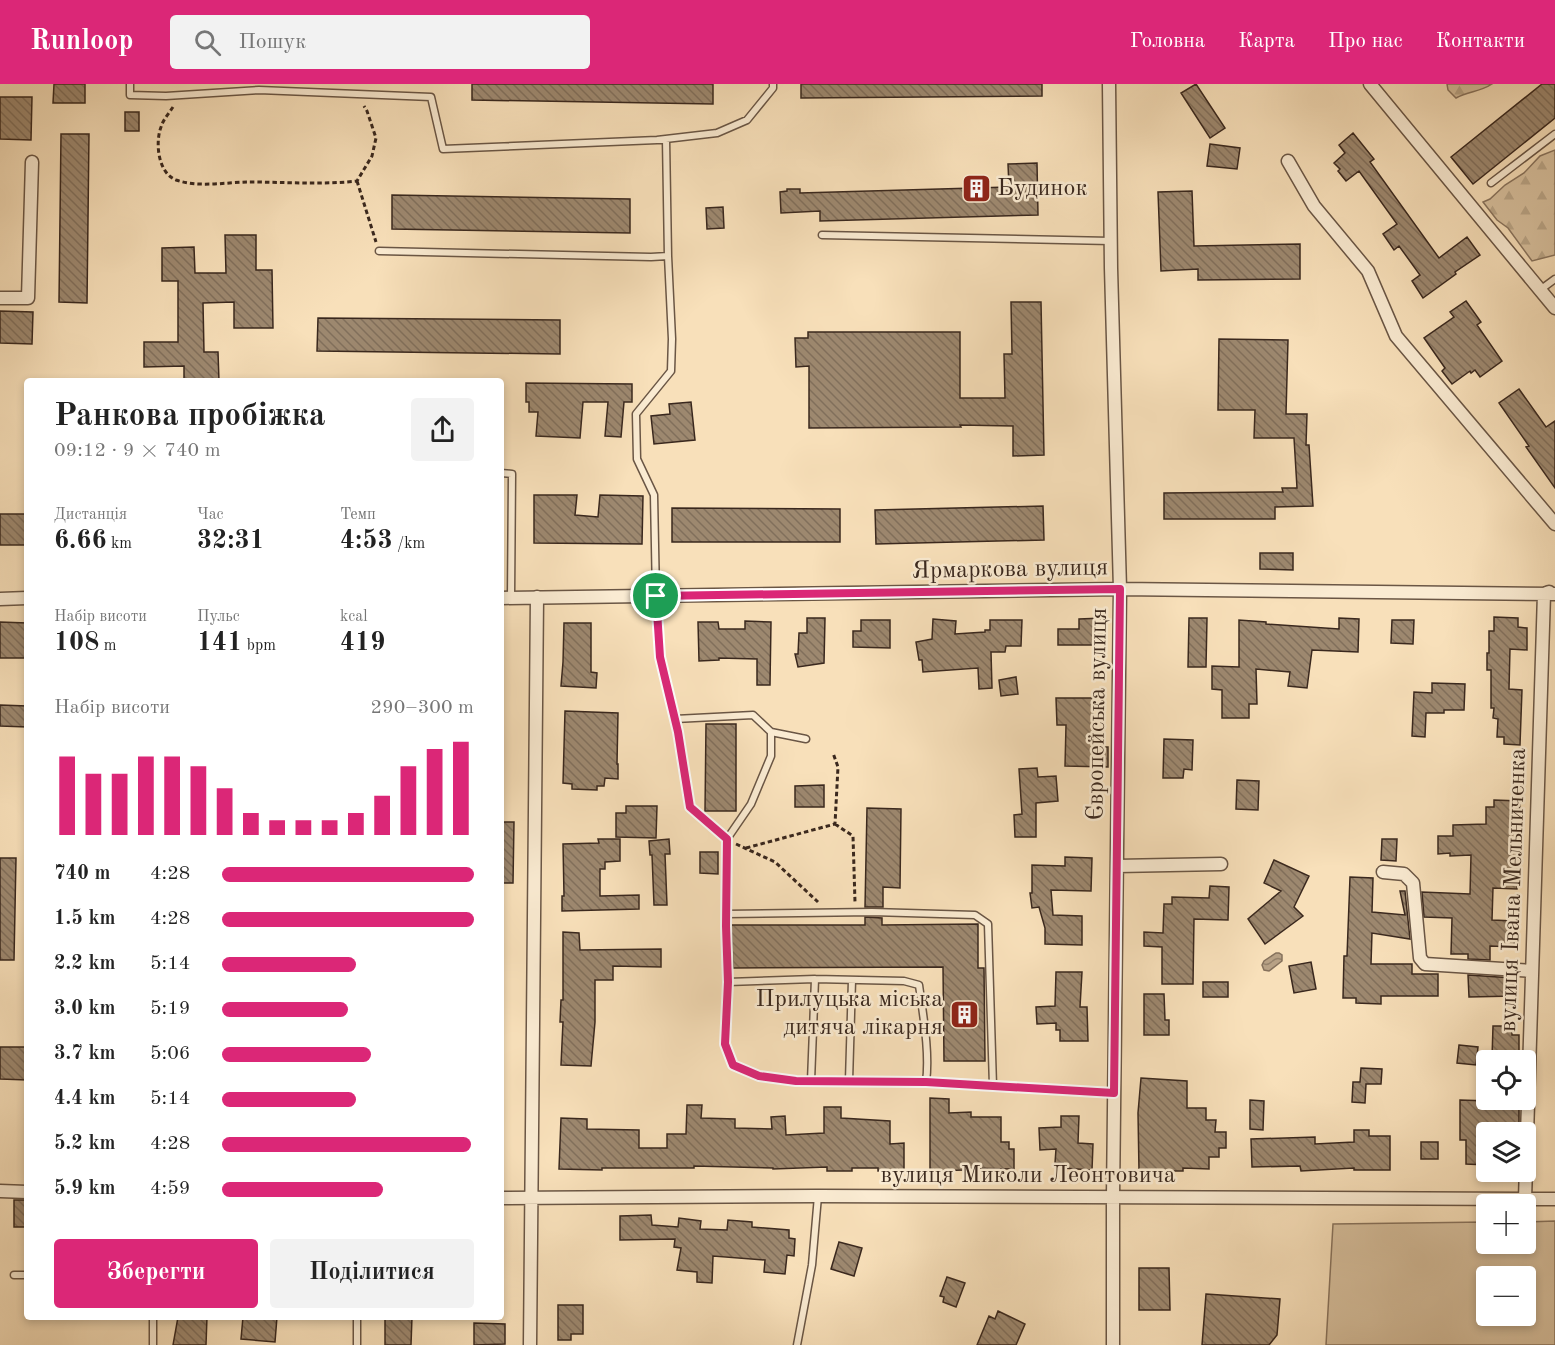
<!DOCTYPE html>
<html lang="uk">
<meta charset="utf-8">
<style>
body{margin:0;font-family:"Old Standard TT",serif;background:#f2f2f2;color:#222;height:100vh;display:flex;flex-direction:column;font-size:22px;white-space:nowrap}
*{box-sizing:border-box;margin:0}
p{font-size:20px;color:#767676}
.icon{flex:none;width:33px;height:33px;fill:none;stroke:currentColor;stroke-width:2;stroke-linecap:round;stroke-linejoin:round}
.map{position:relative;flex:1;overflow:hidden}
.panel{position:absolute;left:24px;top:294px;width:480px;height:942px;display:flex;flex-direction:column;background:#fff;border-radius:6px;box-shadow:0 3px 9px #0003}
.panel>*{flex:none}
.tools{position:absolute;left:1476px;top:966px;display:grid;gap:12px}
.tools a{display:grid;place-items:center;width:60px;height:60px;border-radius:6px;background:#fff;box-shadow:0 3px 9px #0003;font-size:30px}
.pin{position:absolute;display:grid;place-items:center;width:51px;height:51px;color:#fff;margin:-26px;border:3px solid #fff;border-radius:50%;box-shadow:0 2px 6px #0007}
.round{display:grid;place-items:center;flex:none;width:63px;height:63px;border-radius:6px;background:#f2f2f2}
.headline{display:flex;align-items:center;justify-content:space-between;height:102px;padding:0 30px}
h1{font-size:33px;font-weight:600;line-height:45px}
.stats{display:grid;grid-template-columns:repeat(3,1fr);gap:9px;height:102px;padding:6px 30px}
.stats div{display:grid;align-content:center}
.stats b{font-size:26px;font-weight:600}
.stats small{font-size:16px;font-weight:400}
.stats p{font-size:16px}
.chart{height:168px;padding:12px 30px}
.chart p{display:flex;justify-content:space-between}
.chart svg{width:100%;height:108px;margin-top:6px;stroke:#db2777;stroke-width:6}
.button{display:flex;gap:12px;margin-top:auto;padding:12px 30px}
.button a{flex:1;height:69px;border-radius:6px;background:#db2777;color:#fff;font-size:24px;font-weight:600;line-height:69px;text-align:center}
.button a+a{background:#f2f2f2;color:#222}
ul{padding:0 30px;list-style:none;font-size:20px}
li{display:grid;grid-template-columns:96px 72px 1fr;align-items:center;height:45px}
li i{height:15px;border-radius:8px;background:#db2777}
header{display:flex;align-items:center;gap:36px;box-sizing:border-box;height:84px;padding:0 30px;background:#db2777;color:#fff}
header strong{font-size:28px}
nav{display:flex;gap:33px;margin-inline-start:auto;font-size:21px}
.search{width:420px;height:54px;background:#f2f2f2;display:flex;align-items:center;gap:15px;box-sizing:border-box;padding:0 21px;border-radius:6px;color:#767676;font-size:22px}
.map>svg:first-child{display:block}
</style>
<header>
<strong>Runloop</strong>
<div class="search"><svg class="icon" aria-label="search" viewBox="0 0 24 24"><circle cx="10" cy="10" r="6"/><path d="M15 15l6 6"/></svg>Пошук</div>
<nav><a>Головна</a><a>Карта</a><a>Про нас</a><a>Контакти</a></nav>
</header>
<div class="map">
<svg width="1555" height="1261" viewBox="0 0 1555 1261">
<defs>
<pattern id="forest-firs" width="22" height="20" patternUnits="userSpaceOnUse" patternTransform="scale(1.5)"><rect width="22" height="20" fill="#d8c19f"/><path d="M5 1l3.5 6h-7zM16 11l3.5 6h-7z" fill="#baa688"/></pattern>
<pattern id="water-waves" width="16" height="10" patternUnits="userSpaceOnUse" patternTransform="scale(1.5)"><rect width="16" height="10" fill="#b7a185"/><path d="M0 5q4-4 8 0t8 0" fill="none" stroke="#96836c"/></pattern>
<pattern id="building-back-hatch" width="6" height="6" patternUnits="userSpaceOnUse" patternTransform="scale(1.5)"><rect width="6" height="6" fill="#9d886f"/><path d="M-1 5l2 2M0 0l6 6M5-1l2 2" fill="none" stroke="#816f5b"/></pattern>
</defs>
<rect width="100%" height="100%" fill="#f8e0ba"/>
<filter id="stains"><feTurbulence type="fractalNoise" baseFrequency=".00333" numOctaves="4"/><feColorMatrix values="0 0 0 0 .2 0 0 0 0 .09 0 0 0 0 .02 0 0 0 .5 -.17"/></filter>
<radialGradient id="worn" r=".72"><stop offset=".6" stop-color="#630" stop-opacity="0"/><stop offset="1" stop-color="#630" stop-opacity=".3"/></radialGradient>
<path fill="url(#forest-firs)" stroke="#89745e" stroke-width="1.5" d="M1447,0H1492C1480,8 1469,7 1456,14L1448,6Z
M1555,66V171L1532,177L1508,144L1497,136L1483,118L1490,115L1505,101L1524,89L1540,72Z"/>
<path fill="#d8c19f" stroke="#89745e" stroke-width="1.5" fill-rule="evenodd" d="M1555,1137V1261H1326L1333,1140L1486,1138V1160H1526V1138ZM1486,1192H1526V1232H1486Z"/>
<path fill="url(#water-waves)" stroke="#85715c" stroke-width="1.5" d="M1276,869H1279L1282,871V877L1269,887L1264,886L1262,881L1264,877Z"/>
<path fill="url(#building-back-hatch)" stroke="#3a281e" stroke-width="1.5" d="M54,0H85V19H53Z
M472,0H713V20L472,16Z
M801,0H1042V12L801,14Z
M1196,0L1225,44L1210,54L1181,9Z
M1542,0H1555V34L1473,100L1451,73Z
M0,13H32L31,56L0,55Z
M125,28H139V47H125Z
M1353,49L1374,75L1370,78L1439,174L1467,153L1480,171L1455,188L1456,190L1423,214L1412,197L1420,191L1399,162L1394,166L1383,150L1397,140L1359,87L1346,97L1338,87L1340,85L1334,79L1345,69L1339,61Z
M61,50H89L87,219L59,218Z
M1210,60L1240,64L1237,85L1207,82Z
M1037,79L1038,131L820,137V127L781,129L780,108L787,107V105H800V109L1009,103L1008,80Z
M1192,107L1194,162L1300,160V195L1198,196V185L1161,187L1158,108Z
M392,111L630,115V149L392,145Z
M723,123L724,144L707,145L706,124Z
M225,151H256V186H272L273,244H234V218L203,219L204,268H218L219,297H184V282L144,283V258H178V197H162V164L194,163L195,189H226Z
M1466,217L1481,238L1477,241L1502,277L1480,293L1475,286L1471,289L1470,287L1452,300L1442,287L1445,284L1424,254L1454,233L1450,228Z
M1011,218H1041L1044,371L1013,372V342L960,341L961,343L809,344V282L796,283L795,254H808V248H960V314H1005L1004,270H1012Z
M0,227L33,228L32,260L0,259Z
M318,234L560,236V270L317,267Z
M1219,255L1288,256L1286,330H1307L1306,361H1309L1313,422L1275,423V435H1164V409L1283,408L1282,404H1297L1294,354H1254L1255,326H1218Z
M526,299L632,300V318H624L621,353L605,352L608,318H583L580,354L536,352L538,328H529V318H526Z
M1519,305L1546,343L1555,337V404L1526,363L1529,362L1499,319Z
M691,318L695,356L654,360L651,332L670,330L669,320Z
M534,411H577L575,431L598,433L600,411L643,412L642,460L534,459Z
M1043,422L1044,456L876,460L875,426Z
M672,424L840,425V458H672Z
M0,430H25V461H0Z
M1260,469H1293V486L1260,485Z
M1494,533L1518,534V543L1527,544V566L1510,565L1509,605L1522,606L1520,661L1504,660V653H1497L1498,635L1493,634L1494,624H1491V586H1487V569H1489V547H1494Z
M807,534H825L824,579L798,583L795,570H798L799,549H807Z
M1103,534V561H1058V545H1079V535Z
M1189,534H1207L1206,583H1188Z
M1339,534L1359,535L1358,568L1312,566L1307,604L1288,602L1290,588L1256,585L1257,620H1249V634H1222V606L1212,605V582L1239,583V536L1266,538V540L1339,545Z
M933,535L956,537L955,550L985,548V546H990V536H1022L1021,562H1006L1005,568H991L992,604L979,605L978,584L923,588L922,576H919L916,558L932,555Z
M861,536H890V564L853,563V547H861Z
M1392,536H1414L1413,560L1391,559Z
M745,537L771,538L770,601H757V575L719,574V576L699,577L698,538H718L719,545H745Z
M0,538L27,539V574H0Z
M564,539H591V588L597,589L596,604L561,602L563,578Z
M1016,593L1018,610L1001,612L999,596Z
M1432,599L1465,600L1464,626H1444V629H1426L1425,653L1412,652L1414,608L1432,609Z
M1056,614H1093V663H1108V683L1065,682L1066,641H1057Z
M0,621L27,622V643L0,642Z
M565,627L618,629L617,680H618V695L605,694L604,702H597V706L572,705V700L563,699Z
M706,640H736V727H705Z
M1164,655L1193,656L1192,686L1184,685L1183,694H1163Z
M1037,684L1038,693L1056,692L1058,717L1036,719V753H1015L1014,731L1022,730L1019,685Z
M1237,696L1259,697L1258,726L1236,725Z
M824,701V723H795V702Z
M1494,716L1520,717L1517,805L1493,804L1492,836L1515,837L1514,863L1490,862V876L1468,875V870H1451L1452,834L1424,833L1422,808L1470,810L1471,771L1450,772V769L1438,770V752H1453V741L1486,740V723H1494Z
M626,722H657L656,754L616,753V729H626Z
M867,724L901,725L900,804L883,803V823H865Z
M501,738H514L513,799H501Z
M598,755H620V777L605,778V785H600V812L639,811V825L562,827V812H564L563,760L599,759Z
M669,755L670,770H665L667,821H654L652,771H650L649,757Z
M1382,755H1397L1396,777L1381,776Z
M700,768H718V790L700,789Z
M1065,773L1092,774L1091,807L1051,806L1053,831L1082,832V861L1045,860V844L1039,823L1032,824L1030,809H1032V781L1065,782Z
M0,774H16L14,876H0Z
M1274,776L1309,792L1294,823L1303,832L1265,860L1248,835L1281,807L1264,799Z
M1350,793L1373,794L1372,828L1405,831L1400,807H1405L1410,855L1372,849L1371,880H1412V890H1438V912H1381V920L1356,919V914H1343L1344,872H1347Z
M1210,802L1229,803L1228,836L1194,835L1193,900H1162V863L1144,862V848L1163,849L1164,820H1172V813L1209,814Z
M865,833L882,834V841L978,840V884H984L985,977H944L943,883L733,884L731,841H865Z
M563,848L579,849L580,866L661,865V883L613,882V896H595V938L591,982L561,981L563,938H560L561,916H563Z
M1311,878L1316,905L1294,909L1289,882Z
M1056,888H1082L1080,923H1087L1088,957H1060V946H1056V939L1037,940L1036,923L1055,922Z
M1468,891L1513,894L1514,912L1469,913Z
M1203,898H1228V913H1203Z
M1144,910H1164L1165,936H1169V951H1144Z
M1493,942H1512V951H1519V974H1492Z
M1459,961L1478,963L1476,981L1457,979Z
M0,963H27V996L0,995Z
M1361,984L1382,985L1381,1000H1366L1365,1019L1352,1018L1353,998H1360Z
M1141,994L1187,997V1024H1206V1036H1216L1215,1048H1226V1064H1219V1073H1209V1085L1183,1084V1087H1139L1138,1029Z
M930,1014L949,1015V1029L971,1028V1033H1001V1058H1009V1065H1014V1085L964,1084V1086L930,1087Z
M1250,1016L1264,1017L1263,1046L1250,1045Z
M1460,1016L1519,1018V1047H1494V1048H1486V1081L1466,1080V1056H1460Z
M687,1021H702L701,1034L735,1035V1044L772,1045L771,1033L785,1032L786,1051L824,1049V1023H841V1034L890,1037V1060L904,1059V1086L878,1087V1084H852V1087H827V1083L773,1085V1084L694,1082V1084H602V1086L559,1085L561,1034L587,1035V1045L639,1046V1064H667V1050H686Z
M1061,1032H1079L1078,1059L1093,1060L1092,1086L1062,1084L1063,1079H1055L1056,1065L1040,1066L1039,1044L1061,1043Z
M1354,1046H1369V1052H1390V1086H1354V1084L1301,1087L1300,1082L1252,1083L1251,1055L1315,1053V1060L1354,1058Z
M1421,1058H1438V1075H1421Z
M14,1116H27V1143H14Z
M651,1131L652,1141L678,1143L679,1134L701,1137L700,1145L727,1146L728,1136L752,1138V1143L789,1146V1154L795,1155L794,1172L787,1171L785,1190L764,1188L765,1176L713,1172L712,1199L697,1198V1188L677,1186L681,1164L674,1163L675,1155L620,1156V1132Z
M839,1158L862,1164L854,1192L831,1185Z
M1139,1184H1169L1170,1226H1139Z
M947,1193L965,1199L956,1223L943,1218L944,1213L940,1212Z
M1206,1210L1280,1215L1277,1251L1269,1261H1202Z
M558,1221H583V1250H571V1256H558Z
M998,1227L1025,1240L1016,1261H977L989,1232L995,1235Z
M178,1233H207L206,1261H173Z
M243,1233H277L275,1258L241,1255Z
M385,1233H412L411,1261H385Z
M474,1239L505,1240V1260L474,1261Z"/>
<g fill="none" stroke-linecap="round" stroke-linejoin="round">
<defs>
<path id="lane" d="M130,0V11L166,12L259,6L431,13L443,65L657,56L717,49L747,36L773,4V0
M1491,99L1555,50
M822,151L1111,157
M379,167L651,173L668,172L666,55
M668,172L672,255L671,287L636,330L637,375L654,411L656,512L660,573L678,648L690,723L727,755L726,842L728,898L815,895L904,897L919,901C923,931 930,969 926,998L796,997L759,992L733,981L725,960L728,898
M1540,206L1555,195
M501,389L512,390L511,514
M675,635L753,631L771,648V672L751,720L727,755
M771,648L806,655
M726,830L872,828L975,831L988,840L993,1002
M811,997L815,895
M849,997L852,896
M926,998L1114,1009
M14,1191H27
M357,1233V1261
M153,1261V1233
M797,1261L812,1181L818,1112"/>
<path id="street" d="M1109,0L1111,184L1120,505L1113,1113V1261
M1370,0L1555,224
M1288,77L1314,122L1368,187L1396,252L1555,440
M0,214H28L32,78
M501,514L1120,505L1555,510
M0,515L27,514
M1117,782L1221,780
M1383,788L1404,790L1413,799L1420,874L1425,880L1532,887
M0,1107L27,1108
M501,1114L818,1112L1555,1115
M1525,1115L1544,510L1549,508
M530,1261L537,513"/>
</defs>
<use href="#lane" stroke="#6a5645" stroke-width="9"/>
<use href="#street" stroke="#6a5645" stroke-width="15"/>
<path stroke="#3a281e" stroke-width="3" stroke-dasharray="4.5 3" stroke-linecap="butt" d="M173,23C169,29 163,36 161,43C155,59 158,89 176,96C199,104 227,98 250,98C286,98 321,101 357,97L372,72L376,54L367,27L364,22
M357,97L376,158
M835,740L853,752L855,818
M736,760L775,778L818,818
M746,764L835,740L838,683L833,669"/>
<use href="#lane" stroke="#faebd2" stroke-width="6"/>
<use href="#street" stroke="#faebd2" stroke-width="12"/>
</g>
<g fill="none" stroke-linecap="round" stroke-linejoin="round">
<defs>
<path id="route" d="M1120,505L1114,1009L926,998L796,997L759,992L733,981L725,960L728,898L726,842L727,755L690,723L678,648L660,573L656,512Z"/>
</defs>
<use href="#route" stroke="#fff" stroke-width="12"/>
<use href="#route" stroke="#db2777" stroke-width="8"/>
</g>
<defs>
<symbol id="building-square" viewBox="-11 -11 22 22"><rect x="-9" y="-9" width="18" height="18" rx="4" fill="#8f2418" stroke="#faebd2"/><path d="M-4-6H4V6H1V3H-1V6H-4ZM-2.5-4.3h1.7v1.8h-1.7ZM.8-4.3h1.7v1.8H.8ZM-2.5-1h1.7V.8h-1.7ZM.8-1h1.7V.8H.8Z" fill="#fff"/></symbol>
</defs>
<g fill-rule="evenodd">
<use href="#building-square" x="960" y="88" width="33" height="33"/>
<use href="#building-square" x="948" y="914" width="33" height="33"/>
</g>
<g text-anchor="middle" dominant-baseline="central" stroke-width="5" stroke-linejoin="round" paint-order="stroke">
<g font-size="24" fill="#3a281e" stroke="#faebd2" text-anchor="start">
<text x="997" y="105">Будинок</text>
<text x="943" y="916" text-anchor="end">Прилуцька міська<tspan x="943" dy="28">дитяча лікарня</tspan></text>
</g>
<g font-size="24" fill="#3a281e" stroke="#faebd2">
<text transform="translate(1010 486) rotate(-1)">Ярмаркова вулиця</text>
<text transform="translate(1098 630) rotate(-89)">Європейська вулиця</text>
<text transform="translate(1514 806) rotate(-88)">вулиця Івана Мельниченка</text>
<text x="1028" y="1092">вулиця Миколи Леонтовича</text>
</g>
</g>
<rect width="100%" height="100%" filter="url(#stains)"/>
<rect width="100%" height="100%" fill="url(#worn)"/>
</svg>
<div class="tools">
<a><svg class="icon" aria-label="locate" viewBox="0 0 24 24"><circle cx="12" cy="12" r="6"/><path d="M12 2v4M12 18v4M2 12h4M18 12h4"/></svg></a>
<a><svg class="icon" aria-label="layers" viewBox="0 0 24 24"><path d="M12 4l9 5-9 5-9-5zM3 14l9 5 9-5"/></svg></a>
<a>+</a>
<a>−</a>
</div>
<div class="pin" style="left:656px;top:512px;background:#1e9e55"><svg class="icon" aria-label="arrive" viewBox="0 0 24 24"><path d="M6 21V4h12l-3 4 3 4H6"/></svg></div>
<section class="panel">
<div class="headline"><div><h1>Ранкова пробіжка</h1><p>09:12 · 9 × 740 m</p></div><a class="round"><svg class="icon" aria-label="share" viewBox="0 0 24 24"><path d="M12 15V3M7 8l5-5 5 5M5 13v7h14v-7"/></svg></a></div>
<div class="stats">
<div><p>Дистанція</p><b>6.66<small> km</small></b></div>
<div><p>Час</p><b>32:31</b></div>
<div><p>Темп</p><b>4:53<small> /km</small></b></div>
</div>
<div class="stats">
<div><p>Набір висоти</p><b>108<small> m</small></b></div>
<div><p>Пульс</p><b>141<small> bpm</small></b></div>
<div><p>kcal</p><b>419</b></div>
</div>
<div class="chart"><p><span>Набір висоти</span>290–300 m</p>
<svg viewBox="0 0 160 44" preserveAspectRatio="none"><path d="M5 44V12M15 44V19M25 44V19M35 44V12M45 44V12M55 44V16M65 44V25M75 44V35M85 44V38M95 44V38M105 44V38M115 44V35M125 44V28M135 44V16M145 44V9M155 44V6"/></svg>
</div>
<ul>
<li><b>740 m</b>4:28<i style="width:100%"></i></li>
<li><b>1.5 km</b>4:28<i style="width:100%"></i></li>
<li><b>2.2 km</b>5:14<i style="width:53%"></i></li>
<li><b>3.0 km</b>5:19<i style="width:50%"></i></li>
<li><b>3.7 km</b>5:06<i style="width:59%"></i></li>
<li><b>4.4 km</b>5:14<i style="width:53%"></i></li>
<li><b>5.2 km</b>4:28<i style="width:99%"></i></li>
<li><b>5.9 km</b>4:59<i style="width:64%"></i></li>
</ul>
<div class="button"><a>Зберегти</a><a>Поділитися</a></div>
</section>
</div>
